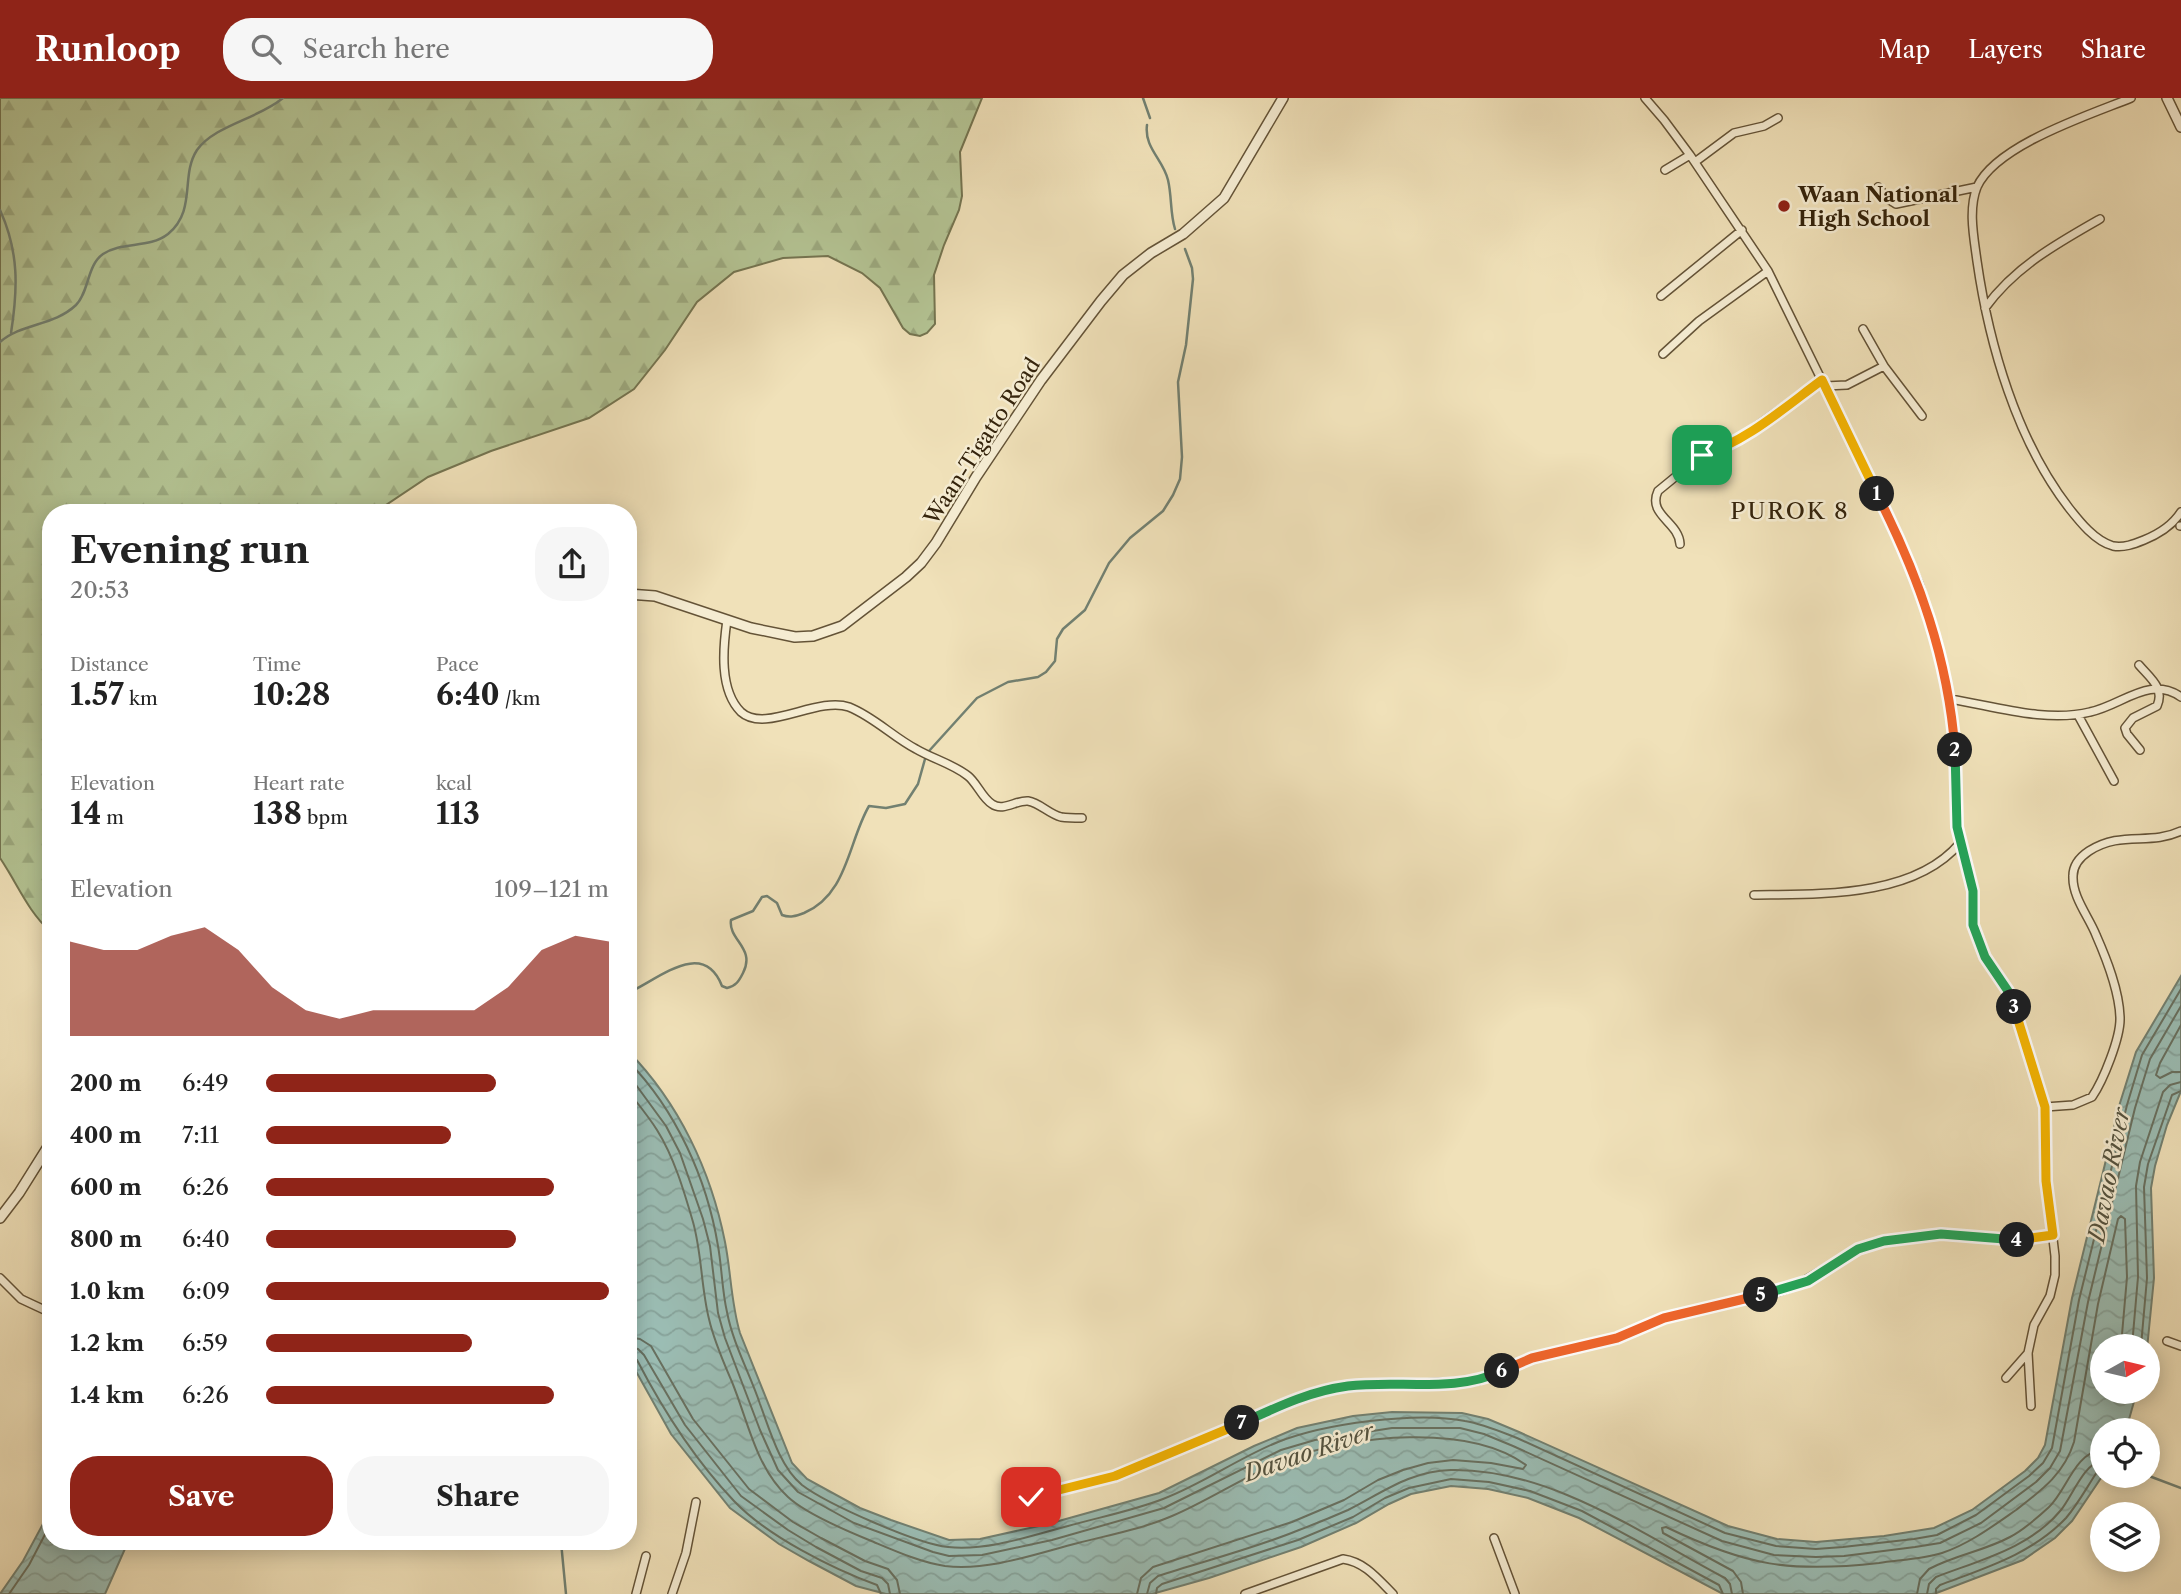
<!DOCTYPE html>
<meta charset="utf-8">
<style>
body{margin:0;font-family:"Libre Caslon Text",serif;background:#f6f6f6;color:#222;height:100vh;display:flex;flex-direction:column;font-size:26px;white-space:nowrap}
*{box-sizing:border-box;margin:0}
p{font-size:23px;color:#767676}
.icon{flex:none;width:38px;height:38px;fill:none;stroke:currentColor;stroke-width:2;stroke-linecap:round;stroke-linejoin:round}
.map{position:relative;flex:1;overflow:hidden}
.drawer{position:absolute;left:42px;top:406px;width:595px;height:1046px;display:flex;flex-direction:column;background:#fff;border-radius:28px;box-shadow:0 4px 18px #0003}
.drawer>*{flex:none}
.needle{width:46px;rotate:82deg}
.buttons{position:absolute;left:2090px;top:1236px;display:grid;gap:14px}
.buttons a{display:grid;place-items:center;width:70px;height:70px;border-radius:50%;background:#fff;box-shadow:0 4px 18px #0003;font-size:35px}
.pin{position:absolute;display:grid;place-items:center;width:60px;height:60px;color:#fff;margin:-30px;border-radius:14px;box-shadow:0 4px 10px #0006}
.km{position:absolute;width:35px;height:35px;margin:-18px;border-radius:50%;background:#222;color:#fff;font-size:19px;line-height:35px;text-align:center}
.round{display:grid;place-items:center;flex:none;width:74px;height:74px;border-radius:28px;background:#f6f6f6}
.headline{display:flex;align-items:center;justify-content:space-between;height:119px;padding:0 28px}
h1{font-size:38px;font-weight:800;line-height:52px}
.figures{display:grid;grid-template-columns:repeat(3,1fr);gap:10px;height:119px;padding:7px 28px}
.figures div{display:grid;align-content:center}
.figures b{font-size:30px;font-weight:800}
.figures small{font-size:19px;font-weight:400}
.figures p{font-size:19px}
.chart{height:196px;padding:14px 28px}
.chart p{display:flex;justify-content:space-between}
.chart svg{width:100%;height:126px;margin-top:7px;fill:#8f2418;opacity:.7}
.button{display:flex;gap:14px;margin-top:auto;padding:14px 28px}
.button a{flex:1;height:80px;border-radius:28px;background:#8f2418;color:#fff;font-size:28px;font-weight:800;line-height:80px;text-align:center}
.button a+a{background:#f6f6f6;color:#222}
ul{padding:0 28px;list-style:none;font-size:23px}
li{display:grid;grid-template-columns:112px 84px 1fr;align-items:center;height:52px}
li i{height:18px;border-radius:9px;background:#8f2418}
header{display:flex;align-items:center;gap:42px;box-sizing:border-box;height:98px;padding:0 35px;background:#8f2418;color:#fff}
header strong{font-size:33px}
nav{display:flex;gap:38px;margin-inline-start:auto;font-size:24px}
.search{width:490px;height:63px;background:#f6f6f6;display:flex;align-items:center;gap:18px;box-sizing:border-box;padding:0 24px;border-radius:28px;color:#767676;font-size:26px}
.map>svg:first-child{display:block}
</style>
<header>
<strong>Runloop</strong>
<div class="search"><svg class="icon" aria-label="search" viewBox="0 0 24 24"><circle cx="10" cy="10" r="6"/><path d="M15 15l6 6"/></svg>Search here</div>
<nav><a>Map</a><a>Layers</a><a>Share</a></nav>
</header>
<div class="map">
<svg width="2181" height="1496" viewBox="0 0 2181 1496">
<defs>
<pattern id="forest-firs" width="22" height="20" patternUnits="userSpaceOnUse" patternTransform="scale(1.75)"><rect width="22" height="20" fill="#b4c494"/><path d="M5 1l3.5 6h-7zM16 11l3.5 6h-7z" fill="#9ba87e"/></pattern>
<pattern id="water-waves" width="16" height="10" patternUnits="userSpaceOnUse" patternTransform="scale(1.75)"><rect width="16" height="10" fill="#9bbdb4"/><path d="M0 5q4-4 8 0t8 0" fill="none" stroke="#86a29a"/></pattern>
</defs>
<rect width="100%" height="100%" fill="#f0e1b9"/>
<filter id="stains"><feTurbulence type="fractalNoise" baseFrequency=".00286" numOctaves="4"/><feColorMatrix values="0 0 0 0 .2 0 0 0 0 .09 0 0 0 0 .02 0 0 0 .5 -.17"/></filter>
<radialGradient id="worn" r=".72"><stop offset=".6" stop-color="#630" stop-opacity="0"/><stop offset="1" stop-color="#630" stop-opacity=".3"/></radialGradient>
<path fill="url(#forest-firs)" stroke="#747450" stroke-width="2" d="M0,0H982L960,54L962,98L959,112L944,147L934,177L935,226L927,235L920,238L910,236L903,230L880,190L862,175L828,158L783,160L734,174L697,204L665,252L634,291L589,320L491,353L428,379L374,415H51V834C28,814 17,785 0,760Z"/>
<path fill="url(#water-waves)" stroke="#728071" stroke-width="2" d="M2181,878V993L2167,1027L2155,1068L2151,1090L2154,1180L2147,1251V1248H2102V1293H2137L2126,1332H2102L2103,1377L2072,1423L2055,1440L2023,1462L1934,1496H1723L1579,1420L1528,1400L1488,1391L1451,1388L1411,1396L1389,1406L1356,1425L1301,1449L1209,1480L1152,1496H886L856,1488L809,1463L779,1446L730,1410L671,1336L628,1259V953C679,1005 711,1073 725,1144C731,1174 731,1205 740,1235L792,1365L807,1381L860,1410L891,1422L949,1442L980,1441L1048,1426L1159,1395L1254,1348L1297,1330L1353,1318L1392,1314L1462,1315L1488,1321L1519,1334L1728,1428L1777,1441L1816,1444L1884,1438L1934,1430L1972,1412L2025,1373L2038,1360L2045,1347L2072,1200L2120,1005L2136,954Z
M51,1411V1444H128L105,1496H0L23,1463Z"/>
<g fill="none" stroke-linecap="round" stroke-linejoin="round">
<path stroke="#687060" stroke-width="2" d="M2181,927L2160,965L2156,977L2160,980L2172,974H2181
M628,963C676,1012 707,1081 718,1148C722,1170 722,1193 727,1214C733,1246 750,1276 760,1306C770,1333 780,1369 802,1387C827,1406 917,1446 948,1449C988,1453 1030,1438 1068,1428C1100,1419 1132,1413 1163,1401C1203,1386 1238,1360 1278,1344C1323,1326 1416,1313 1465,1323C1483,1326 1499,1333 1517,1340L1725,1435L1776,1448L1816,1451L1843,1449L1914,1441L1937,1437L1976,1417L2029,1378L2043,1365L2052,1350L2079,1202L2127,1007L2142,957L2181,891
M628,976L666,1028L680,1055L703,1121L710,1148L718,1215L725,1240L760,1332L778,1372L798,1394L854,1425L933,1454L949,1458L982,1457L1052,1442L1164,1410L1281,1352L1315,1342L1392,1330H1460L1484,1336L1513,1348L1722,1443L1774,1457L1816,1459L1844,1458L1915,1449L1940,1445L1981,1425L2036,1384L2050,1370L2060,1353L2088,1204L2135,1010L2150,961L2181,908
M628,993C638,1006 649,1019 657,1032C674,1059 684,1093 693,1124C702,1156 701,1189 709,1221C714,1243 723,1263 732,1284C748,1323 756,1370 788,1399C806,1416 847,1433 869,1442C893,1452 919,1464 945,1468C990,1473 1035,1456 1078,1445C1109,1437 1142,1431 1172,1418C1212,1401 1249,1375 1288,1361C1352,1337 1469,1325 1526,1367L1523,1371L1491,1365L1453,1362L1428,1365L1403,1372L1378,1382L1344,1402L1292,1424L1153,1469L1141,1480L1137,1496
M628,1239L640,1241L651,1248L693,1321L749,1391L793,1424L821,1440L865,1463L888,1471L897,1482L900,1496
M2132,1248L2138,1179L2136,1088L2140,1064L2163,994L2170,987L2181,984
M2141,1248L2147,1180L2144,1089L2148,1066L2172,997L2181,993
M628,1249L638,1251L644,1257L685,1327L741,1398L788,1432L816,1449L861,1473L882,1480L888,1486L890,1496
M628,1258L637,1262C663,1312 695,1362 734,1403C767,1438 833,1471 877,1487L881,1496
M9,1496L29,1467L51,1425
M1147,1496L1150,1485L1158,1478C1204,1463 1253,1451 1299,1432C1315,1426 1332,1419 1348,1412C1382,1395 1410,1373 1451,1372C1549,1370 1642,1436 1725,1480L1730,1486L1732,1496
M1156,1496L1157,1490L1162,1486L1298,1442L1353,1419L1385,1400L1409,1390L1451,1381L1489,1384L1530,1393L1582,1413L1719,1487L1723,1496
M1743,1496L1741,1484L1733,1473L1663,1435L1662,1430L1666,1429C1747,1468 1790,1475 1879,1465C1899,1462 1923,1461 1942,1455C1969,1446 1993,1428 2016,1412C2042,1392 2064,1376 2074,1344L2098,1206L2118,1121L2121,1118L2125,1121L2127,1179L2121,1248
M1917,1496L1920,1481L1929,1471C1955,1457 1984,1453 2010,1439C2024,1432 2037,1420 2049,1409C2067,1392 2074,1356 2102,1351
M1927,1496L1929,1486L1936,1479C1980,1462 2030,1450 2061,1412C2073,1397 2083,1367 2102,1362
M1936,1496V1491L1940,1487C1985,1470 2032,1456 2066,1420C2078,1406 2087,1389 2097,1374L2102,1371"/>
<path stroke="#728071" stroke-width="2.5" d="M1143,0L1150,20
M1147,27C1144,50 1163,61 1168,82C1172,99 1170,115 1175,131
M0,112C19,154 18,190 11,235
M0,244C22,225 54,228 76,207C89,194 87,167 103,156C122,143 149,151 168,136C197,112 180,78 197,52C215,27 258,21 283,0
M432,411L433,415
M929,653L977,600L1008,584L1038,579L1046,574L1055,563L1057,541L1063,531L1085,512L1109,465L1130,440L1163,413L1173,397L1180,381L1182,359L1178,284L1186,247L1193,181L1192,170L1185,151
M628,895C659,881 703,840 722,888L727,890C736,888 739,883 743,875C756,850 728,842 731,822L753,813L762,799L767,798L777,805L782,817C790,820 796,818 804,815C848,796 848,744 869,708L886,710L905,706L918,686L925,661
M2149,1378L2181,1390
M561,1444L566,1496"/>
<defs>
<path id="minor" d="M1645,0L1664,22L1690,57L1768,173L1891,423L1919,486L1930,521L1950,601L1956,665L1957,729L1973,793V827L1985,859L2008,893L2045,1009L2046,1082L2055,1158V1177L2050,1198L2034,1227L2028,1255L2031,1308
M2131,0C2089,17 1996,47 1977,89C1968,112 1974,140 1977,163C1989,247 2017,343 2069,410C2080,424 2095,443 2113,448C2124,450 2134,446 2144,442C2159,436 2172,428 2181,414
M1695,64L1734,35L1764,28L1778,20
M1665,72L1690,57
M1878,89L1888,101L1896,106L1977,89
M1661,198L1742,132
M1985,210C2015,169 2056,146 2100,121
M1663,256L1699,223L1768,173
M1884,268L1922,318
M1825,288L1847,287L1884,268L1863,231
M2180,428H2181
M1680,446C1679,424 1647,417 1658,393L1702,357L1744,337L1822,282
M727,522C723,550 719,592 741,614C765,636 817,598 849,609C874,619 893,639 916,651C933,661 953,666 968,678C977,685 982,700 992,706C1003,714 1016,702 1028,703C1040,705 1049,716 1061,719C1068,720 1075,720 1082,720
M2139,567C2150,580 2165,590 2157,608L2133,620L2125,630L2127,636L2140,652
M1950,601C1994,608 2046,625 2090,614C2123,607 2149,577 2181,599
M2078,617L2114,683
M1754,797C1819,796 1914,800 1960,745
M2045,1009L2073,1007L2092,999C2103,983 2121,939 2120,919C2119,892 2107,862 2096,837C2089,819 2072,799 2073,778C2073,767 2080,759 2089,753C2122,732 2149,748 2181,733
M0,1180L21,1201L51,1215
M2167,1243L2181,1248
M2006,1280L2028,1255
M1031,1399L1115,1378L1300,1299L1324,1292L1352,1288L1478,1283L1532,1260L1617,1240L1664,1220L1772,1196L1795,1188L1858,1151L1884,1143L1941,1136L2007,1142L2053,1137
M1494,1440L1515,1496
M636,1496L646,1458
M672,1496L686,1455L696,1404
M1245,1496L1343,1461C1365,1464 1378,1481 1393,1496"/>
<path id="tertiary" d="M2167,0L2181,29
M628,496L655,498L751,530L795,539L813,538L842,528L906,479L921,465L936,445L976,379L1041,282L1101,203L1123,177L1151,155L1183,136L1224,100L1283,0
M0,1120L19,1095L51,1044"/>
</defs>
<use href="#minor" stroke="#645337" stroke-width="10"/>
<use href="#tertiary" stroke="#645337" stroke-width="12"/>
<use href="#minor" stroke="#f5ecd2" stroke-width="7"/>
<use href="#tertiary" stroke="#f5ecd2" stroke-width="9"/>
</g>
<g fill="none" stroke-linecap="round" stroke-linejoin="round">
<defs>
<path id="split-1" d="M1702,357C1746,344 1785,309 1822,282L1877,396"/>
<path id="split-2" d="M1877,396C1919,479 1948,560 1955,652"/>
<path id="split-3" d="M1955,652L1957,729L1973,793V827L1985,859L2008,893L2014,909"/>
<path id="split-4" d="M2014,909L2045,1009L2046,1083L2053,1137L2017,1142"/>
<path id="split-5" d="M1761,1197L1808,1183L1858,1151L1884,1143L1941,1136L2017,1142"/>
<path id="split-6" d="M1502,1273L1532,1260L1617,1240L1664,1220L1761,1197"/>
<path id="split-7" d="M1242,1325C1277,1309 1310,1293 1348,1288C1399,1282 1456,1295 1502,1273"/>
<path id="split-8" d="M1031,1399L1115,1378L1242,1325"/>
</defs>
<use href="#split-1" stroke="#fff" stroke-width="14"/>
<use href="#split-2" stroke="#fff" stroke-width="14"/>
<use href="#split-3" stroke="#fff" stroke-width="14"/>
<use href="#split-4" stroke="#fff" stroke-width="14"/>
<use href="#split-5" stroke="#fff" stroke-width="14"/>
<use href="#split-6" stroke="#fff" stroke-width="14"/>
<use href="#split-7" stroke="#fff" stroke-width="14"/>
<use href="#split-8" stroke="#fff" stroke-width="14"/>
<use href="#split-1" stroke="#f5b400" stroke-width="9"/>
<use href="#split-2" stroke="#f0652b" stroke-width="9"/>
<use href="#split-3" stroke="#22a559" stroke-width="9"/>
<use href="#split-4" stroke="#f5b400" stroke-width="9"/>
<use href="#split-5" stroke="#22a559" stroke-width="9"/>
<use href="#split-6" stroke="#f0652b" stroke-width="9"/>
<use href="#split-7" stroke="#22a559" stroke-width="9"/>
<use href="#split-8" stroke="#f5b400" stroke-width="9"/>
</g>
<circle fill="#8f2418" stroke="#f5ecd2" stroke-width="2.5" cx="1784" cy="108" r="7"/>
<g text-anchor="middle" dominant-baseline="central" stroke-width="5" stroke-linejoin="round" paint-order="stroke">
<g font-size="21" font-weight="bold" fill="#35240c" stroke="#f5ecd2" text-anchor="start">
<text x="1798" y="96">Waan National<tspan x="1798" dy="24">High School</tspan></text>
</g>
<g font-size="21" fill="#35240c" stroke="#f5ecd2">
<text transform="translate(982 343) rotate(-57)">Waan-Tigatto Road</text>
</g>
<g font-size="23" letter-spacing="2" fill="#35240c" stroke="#f5ecd2">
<text x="1790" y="413">PUROK 8</text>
</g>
<g font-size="23" font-style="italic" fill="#54523e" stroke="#f5ecd2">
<text transform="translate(2109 1077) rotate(-79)">Davao River</text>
<text transform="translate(1309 1354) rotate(-19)">Davao River</text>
</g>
</g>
<rect width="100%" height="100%" filter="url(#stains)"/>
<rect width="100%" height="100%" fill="url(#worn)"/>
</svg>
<div class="buttons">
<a><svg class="needle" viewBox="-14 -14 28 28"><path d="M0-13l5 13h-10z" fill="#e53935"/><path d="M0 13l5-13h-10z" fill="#767676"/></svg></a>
<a><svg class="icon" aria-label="locate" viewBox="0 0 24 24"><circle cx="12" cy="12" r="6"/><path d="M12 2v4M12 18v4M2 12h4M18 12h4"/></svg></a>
<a><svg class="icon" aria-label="layers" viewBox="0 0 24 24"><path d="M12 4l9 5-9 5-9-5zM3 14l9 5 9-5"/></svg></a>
</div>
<div class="pin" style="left:1702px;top:357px;background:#1e9e55"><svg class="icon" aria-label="arrive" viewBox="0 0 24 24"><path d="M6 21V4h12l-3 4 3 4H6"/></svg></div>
<div class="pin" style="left:1031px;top:1399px;background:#d93025"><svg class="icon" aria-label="check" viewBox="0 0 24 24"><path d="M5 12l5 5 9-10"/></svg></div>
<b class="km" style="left:1877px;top:396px">1</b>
<b class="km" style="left:1955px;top:652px">2</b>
<b class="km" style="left:2014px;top:909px">3</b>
<b class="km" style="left:2017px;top:1142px">4</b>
<b class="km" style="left:1761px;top:1197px">5</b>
<b class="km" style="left:1502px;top:1273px">6</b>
<b class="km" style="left:1242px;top:1325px">7</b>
<section class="drawer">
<div class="headline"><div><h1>Evening run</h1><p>20:53</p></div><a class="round"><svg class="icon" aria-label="share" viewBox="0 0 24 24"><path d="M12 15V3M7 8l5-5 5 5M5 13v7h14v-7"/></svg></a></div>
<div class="figures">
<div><p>Distance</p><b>1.57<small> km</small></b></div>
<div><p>Time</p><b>10:28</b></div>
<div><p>Pace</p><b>6:40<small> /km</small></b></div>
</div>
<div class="figures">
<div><p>Elevation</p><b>14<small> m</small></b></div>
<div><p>Heart rate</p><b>138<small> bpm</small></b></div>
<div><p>kcal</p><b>113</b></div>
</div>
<div class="chart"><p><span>Elevation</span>109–121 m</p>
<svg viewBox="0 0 160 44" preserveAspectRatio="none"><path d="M0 44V11L10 14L20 14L30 9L40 6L50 14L60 27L70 35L80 38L90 35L100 35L110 35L120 35L130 27L140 14L150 9L160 11V44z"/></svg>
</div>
<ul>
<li><b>200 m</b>6:49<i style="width:67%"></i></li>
<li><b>400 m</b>7:11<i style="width:54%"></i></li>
<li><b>600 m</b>6:26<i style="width:84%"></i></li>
<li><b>800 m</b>6:40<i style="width:73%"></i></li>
<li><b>1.0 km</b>6:09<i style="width:100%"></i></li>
<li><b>1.2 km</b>6:59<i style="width:60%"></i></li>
<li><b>1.4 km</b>6:26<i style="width:84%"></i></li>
</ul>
<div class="button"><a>Save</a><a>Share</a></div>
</section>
</div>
